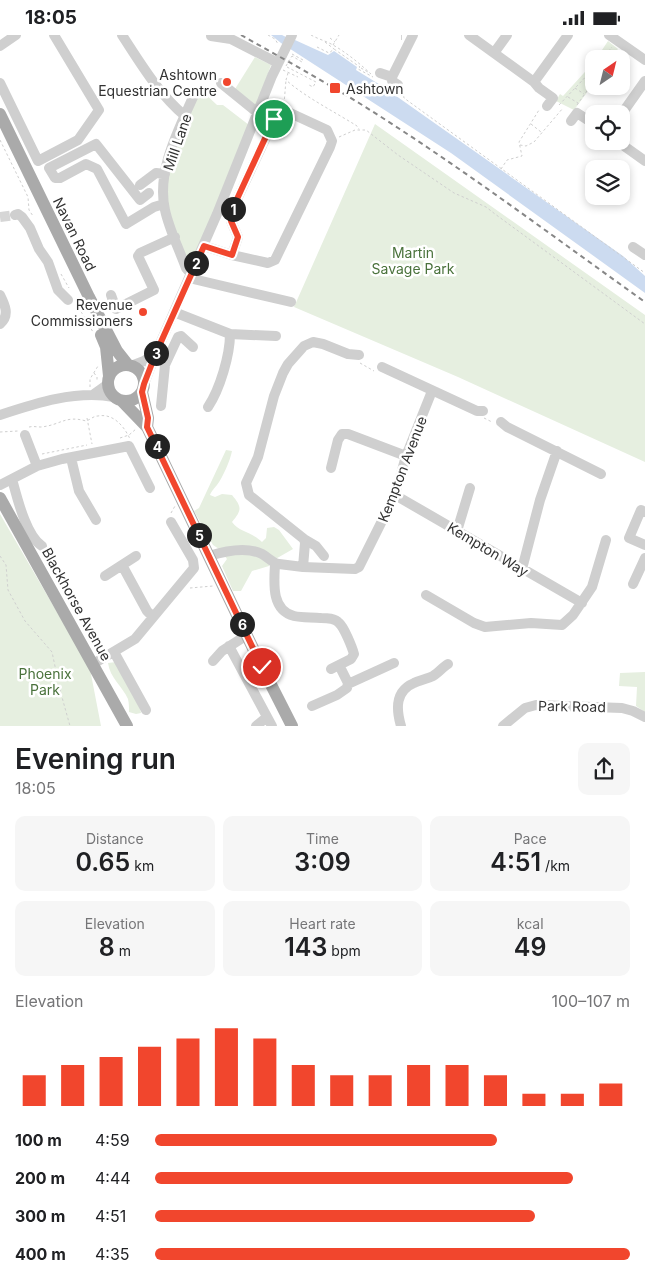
<!DOCTYPE html>
<meta charset="utf-8">
<style>
body{margin:0;font-family:Inter,sans-serif;background:#f6f6f6;color:#202124;height:100vh;display:flex;flex-direction:column;font-size:19px;white-space:nowrap}
*{box-sizing:border-box;margin:0}
p{font-size:16px;color:#757577}
.icon{flex:none;width:28px;height:28px;fill:none;stroke:currentColor;stroke-width:2;stroke-linecap:round;stroke-linejoin:round}
.map{position:relative;height:691px;overflow:hidden}
.details{display:flex;flex-direction:column;background:#fff;flex:1}
.details>*{flex:none}
.needle{width:32px;rotate:35deg}
.fabs{position:absolute;left:585px;top:15px;display:grid;gap:10px}
.fabs a{display:grid;place-items:center;width:45px;height:45px;border-radius:10px;background:#fff;box-shadow:0 2px 8px #0003;font-size:25px}
.pin{position:absolute;display:grid;place-items:center;width:42px;height:42px;color:#fff;margin:-21px;border:2px solid #fff;border-radius:50%;box-shadow:0 1px 5px #0007}
.km{position:absolute;width:25px;height:25px;margin:-12px;border-radius:50%;background:#222;color:#fff;font-size:14px;line-height:25px;text-align:center}
.round{display:grid;place-items:center;flex:none;width:52px;height:52px;border-radius:10px;background:#f6f6f6}
.summary{display:flex;align-items:center;justify-content:space-between;height:85px;padding:0 15px}
h1{font-size:28px;font-weight:600;line-height:38px}
.metrics{display:grid;grid-template-columns:repeat(3,1fr);gap:8px;height:85px;padding:5px 15px}
.metrics div{display:grid;align-content:center;border-radius:10px;background:#f6f6f6;text-align:center}
.metrics b{font-size:25px;font-weight:600}
.metrics small{font-size:14px;font-weight:400}
.metrics p{font-size:14px}
.chart{height:140px;padding:10px 15px}
.chart p{display:flex;justify-content:space-between}
.chart svg{width:100%;height:90px;margin-top:5px;stroke:#f1462d;stroke-width:6}
ul{padding:0 15px;list-style:none;font-size:16px}
li{display:grid;grid-template-columns:80px 60px 1fr;align-items:center;height:38px}
li i{height:12px;border-radius:6px;background:#f1462d}
.status{display:flex;justify-content:space-between;align-items:center;height:35px;padding:0 25px;background:#fff;direction:ltr}
.status svg{height:14px;fill:currentColor}
.map>svg:first-child{display:block}
</style>
<div class="status"><b>18:05</b><svg viewBox="0 0 49 12"><path d="M0 12V9h3v3zM5 12V6h3v6zM10 12V3h3v9zM15 12V0h3v12zM26 1h20v11H26zM47 4h2v5h-2z"/></svg></div>
<div class="map">
<svg width="645" height="691" viewBox="0 0 645 691">
<rect width="100%" height="100%" fill="#fff"/>
<path fill="#e6efe0" d="M608,6L618,14L610,24H596Z
M255,22L271,30L257,69H252L235,54Z
M594,27V48L574,75L556,66L560,59L563,61Z
M200,54L217,70H223L249,90L191,235C184,218 176,201 171,184C157,139 182,95 200,54Z
M375,89L645,280V427L458,342L294,272Z
M226,415L232,416C230,426 223,442 217,450C214,454 212,455 210,460L215,462L222,459L232,460C242,472 242,475 232,487C239,497 252,497 262,507L266,503L267,493L274,492L279,495L293,514L272,526L269,531L252,536L241,556H233L222,531L227,524L219,514L213,510L194,476L199,473Z
M0,479L90,634L101,691H0Z
M116,627L139,669L141,678L136,679L129,677C129,673 129,668 128,664C122,651 110,643 108,628Z
M645,637V677L636,671L637,652L619,651L620,638Z"/>
<path fill="#ccdbf0" d="M271,0H282L292,5H295L328,20L334,16L357,32L356,35L382,51L623,221L645,241V258L451,118L281,8Z"/>
<g fill="none" stroke-linecap="round" stroke-linejoin="round">
<path stroke="#d6d6d6" stroke-width="10" stroke-dasharray="10 5" stroke-linecap="butt" d="M401,0H402
M0,182L15,180"/>
<path stroke="#cfcfcf" stroke-width="1" stroke-dasharray="2.5 2.5" stroke-linecap="butt" d="M268,0L275,4L278,9
M311,0C318,4 326,6 333,10C347,18 359,28 371,39
M330,3L335,7
M325,7L334,14
M333,10L339,0
M317,12L329,18L334,14L360,32L358,34L373,42
M292,19L303,25L302,27L292,21
M602,24L612,12
M287,32L316,47L313,52L309,50
M361,33L368,37
M283,35L298,42
M288,38L286,45C305,62 335,77 357,91L359,94
M575,53L584,59
M401,58H403L404,63L645,238
M568,62L578,68
M284,69L286,45
M559,70L594,33
M577,70L594,46
M531,89L541,97
M339,102L355,95H366L398,120L454,158L486,172L495,179L645,289
M0,105L28,162L29,175L33,181
M520,110L526,111L534,107L563,73
M501,134L507,125L522,121L519,107L539,75
M61,239L69,253
M76,268L93,297
M360,328L374,336
M94,338L97,342V346
M90,352V344L98,331
M87,383L92,409
M484,383L492,387
M29,392C33,391 37,392 41,392C61,390 65,380 86,386C90,385 93,381 98,381C113,378 124,391 130,404
M0,397L18,396
M120,403L129,400L136,394
M42,419L87,410
M171,478L175,471
M0,521L6,530L8,555L25,586L52,617L60,655L70,691
M190,553L213,551"/>
<path stroke="#cfcfcf" stroke-width="10" d="M122,0C141,29 158,58 185,81
M469,0L534,47L539,53L553,63L547,71
M609,0L645,25
M211,1L231,4L278,28
M0,11L16,0
M494,18L507,0
M380,38L392,42
M534,47L568,0
M0,48L38,126L78,105L99,75L54,0
M221,48L258,78
M398,50L392,46V42L413,0
M621,80L645,46
M571,86L577,78L594,89
M617,106L645,126
M140,150L156,138L165,139
M149,158L140,165L96,109L49,133L55,143H60L86,129L97,134L126,189L154,172L164,169
M15,180L18,179L22,182L30,193L39,214L48,227L58,255L68,265
M204,211L232,220L268,228L275,225L330,112L332,106L327,95L288,77H281L277,79L231,177V186L238,202L232,220
M633,212L645,220
M191,239L186,233C179,214 169,194 165,175C156,136 179,94 194,60
M189,243L291,267
M0,260C5,270 10,280 0,289
M111,260L116,274L154,255L138,221L140,218L175,202
M174,277L230,299L276,301
M131,331L144,326L156,318
M382,332L477,376H483
M144,349L156,318L217,179L272,41L292,0
M94,359L108,349
M161,371L165,330L178,302L181,301L193,312
M208,372C220,354 230,320 230,299
M0,380C36,368 76,355 114,362
M501,387L507,392L601,439
M25,400L37,431
M71,423L79,456L96,485
M331,433L338,405L342,399H348L406,421
M12,444C17,462 26,501 42,511
M0,450L37,431L62,424L129,411L150,453
M395,460L582,568
M645,477L641,475L629,503L645,510
M457,496L470,453
M304,504L316,511L324,521
M209,521C225,516 246,511 262,519C268,522 272,528 279,529L303,532L355,534L359,532L395,460L406,421L432,356
M275,529C274,548 271,575 294,581C302,583 312,582 321,583C327,583 335,583 339,588C344,592 352,612 354,619L351,624L331,634
M122,530L147,576L153,582
M303,532L305,508L304,504L249,460L246,448L258,422L274,361L283,338L288,329L304,311L313,307L323,309L348,319L359,320
M522,534L540,465L557,416
M105,541L136,521
M633,549L645,523
M426,560L474,588L485,592L531,588L562,590L573,580L592,552L606,505
M229,611L272,691
M114,617L146,675
M213,626L222,616L247,600
M93,629L135,604L194,533L193,525L171,487
M348,649L394,628
M312,671L337,660L347,653L348,648L339,630
M256,691L267,682
M401,691C396,674 395,656 414,648C420,645 427,644 433,641C438,638 443,632 448,629
M503,691L525,673L536,670L622,673L633,676L645,682"/>
<path stroke="#aaa" stroke-width="12" d="M0,79L89,262L117,316L128,330
M101,300L106,312L109,341
M108 348a18 18 0 1 1 36 0a18 18 0 1 1-36 0Z
M142,357L148,383L147,392
M122,366L147,392L260,628L292,691
M0,463L127,691"/>
<path stroke="#878787" stroke-width="2" stroke-dasharray="5 4" stroke-linecap="butt" d="M241,0C280,22 320,44 359,68C457,129 551,200 645,267"/>
<path stroke="#cfcfcf" stroke-width="1" stroke-dasharray="2.5 2.5" stroke-linecap="butt" d="M286,31L292,21"/>
</g>
<g fill="none" stroke-linecap="round" stroke-linejoin="round">
<defs>
<path id="route" d="M262,632L147,392L148,383L142,357L144,349L156,318L204,211L232,220L238,202L231,186V177L274,84"/>
</defs>
<use href="#route" stroke="#fff" stroke-width="10"/>
<use href="#route" stroke="#f1462d" stroke-width="6"/>
</g>
<g fill="#f1462d" stroke="#fff" stroke-width="2">
<circle cx="227" cy="47" r="5"/>
<rect x="329" y="47" width="12" height="12" rx="2.5"/>
<circle cx="143" cy="277" r="5"/>
</g>
<g text-anchor="middle" dominant-baseline="central" stroke-width="5" stroke-linejoin="round" paint-order="stroke">
<g font-size="14" fill="#323232" stroke="#fff" text-anchor="end">
<text x="217" y="39">Ashtown<tspan x="217" dy="16">Equestrian Centre</tspan></text>
<text x="346" y="53" text-anchor="start">Ashtown</text>
<text x="133" y="269">Revenue<tspan x="133" dy="16">Commissioners</tspan></text>
</g>
<g font-size="14" fill="#323232" stroke="#fff">
<text transform="translate(177 107) rotate(-71)">Mill Lane</text>
<text transform="translate(75 199) rotate(64)">Navan Road</text>
<text transform="translate(402 434) rotate(-69)">Kempton Avenue</text>
<text transform="translate(488 514) rotate(31)">Kempton Way</text>
<text transform="translate(77 569) rotate(61)">Blackhorse Avenue</text>
<text transform="translate(572 671) rotate(1)">Park Road</text>
</g>
<g font-size="14" fill="#4a723c" stroke="#fff">
<text x="413" y="217">Martin<tspan x="413" dy="16">Savage Park</tspan></text>
<text x="45" y="638">Phoenix<tspan x="45" dy="16">Park</tspan></text>
</g>
</g>
</svg>
<div class="fabs">
<a><svg class="needle" viewBox="-14 -14 28 28"><path d="M0-13l5 13h-10z" fill="#e53935"/><path d="M0 13l5-13h-10z" fill="#757577"/></svg></a>
<a><svg class="icon" aria-label="locate" viewBox="0 0 24 24"><circle cx="12" cy="12" r="6"/><path d="M12 2v4M12 18v4M2 12h4M18 12h4"/></svg></a>
<a><svg class="icon" aria-label="layers" viewBox="0 0 24 24"><path d="M12 4l9 5-9 5-9-5zM3 14l9 5 9-5"/></svg></a>
</div>
<div class="pin" style="left:274px;top:84px;background:#1e9e55"><svg class="icon" aria-label="arrive" viewBox="0 0 24 24"><path d="M6 21V4h12l-3 4 3 4H6"/></svg></div>
<div class="pin" style="left:262px;top:632px;background:#d93025"><svg class="icon" aria-label="check" viewBox="0 0 24 24"><path d="M5 12l5 5 9-10"/></svg></div>
<b class="km" style="left:233px;top:174px">1</b>
<b class="km" style="left:196px;top:228px">2</b>
<b class="km" style="left:156px;top:318px">3</b>
<b class="km" style="left:157px;top:411px">4</b>
<b class="km" style="left:199px;top:500px">5</b>
<b class="km" style="left:242px;top:589px">6</b>
</div>
<section class="details">
<div class="summary"><div><h1>Evening run</h1><p>18:05</p></div><a class="round"><svg class="icon" aria-label="share" viewBox="0 0 24 24"><path d="M12 15V3M7 8l5-5 5 5M5 13v7h14v-7"/></svg></a></div>
<div class="metrics">
<div><p>Distance</p><b>0.65<small> km</small></b></div>
<div><p>Time</p><b>3:09</b></div>
<div><p>Pace</p><b>4:51<small> /km</small></b></div>
</div>
<div class="metrics">
<div><p>Elevation</p><b>8<small> m</small></b></div>
<div><p>Heart rate</p><b>143<small> bpm</small></b></div>
<div><p>kcal</p><b>49</b></div>
</div>
<div class="chart"><p><span>Elevation</span>100–107 m</p>
<svg viewBox="0 0 160 44" preserveAspectRatio="none"><path d="M5 44V29M15 44V24M25 44V20M35 44V15M45 44V11M55 44V6M65 44V11M75 44V24M85 44V29M95 44V29M105 44V24M115 44V24M125 44V29M135 44V38M145 44V38M155 44V33"/></svg>
</div>
<ul>
<li><b>100 m</b>4:59<i style="width:72%"></i></li>
<li><b>200 m</b>4:44<i style="width:88%"></i></li>
<li><b>300 m</b>4:51<i style="width:80%"></i></li>
<li><b>400 m</b>4:35<i style="width:100%"></i></li>
</ul>
</section>
